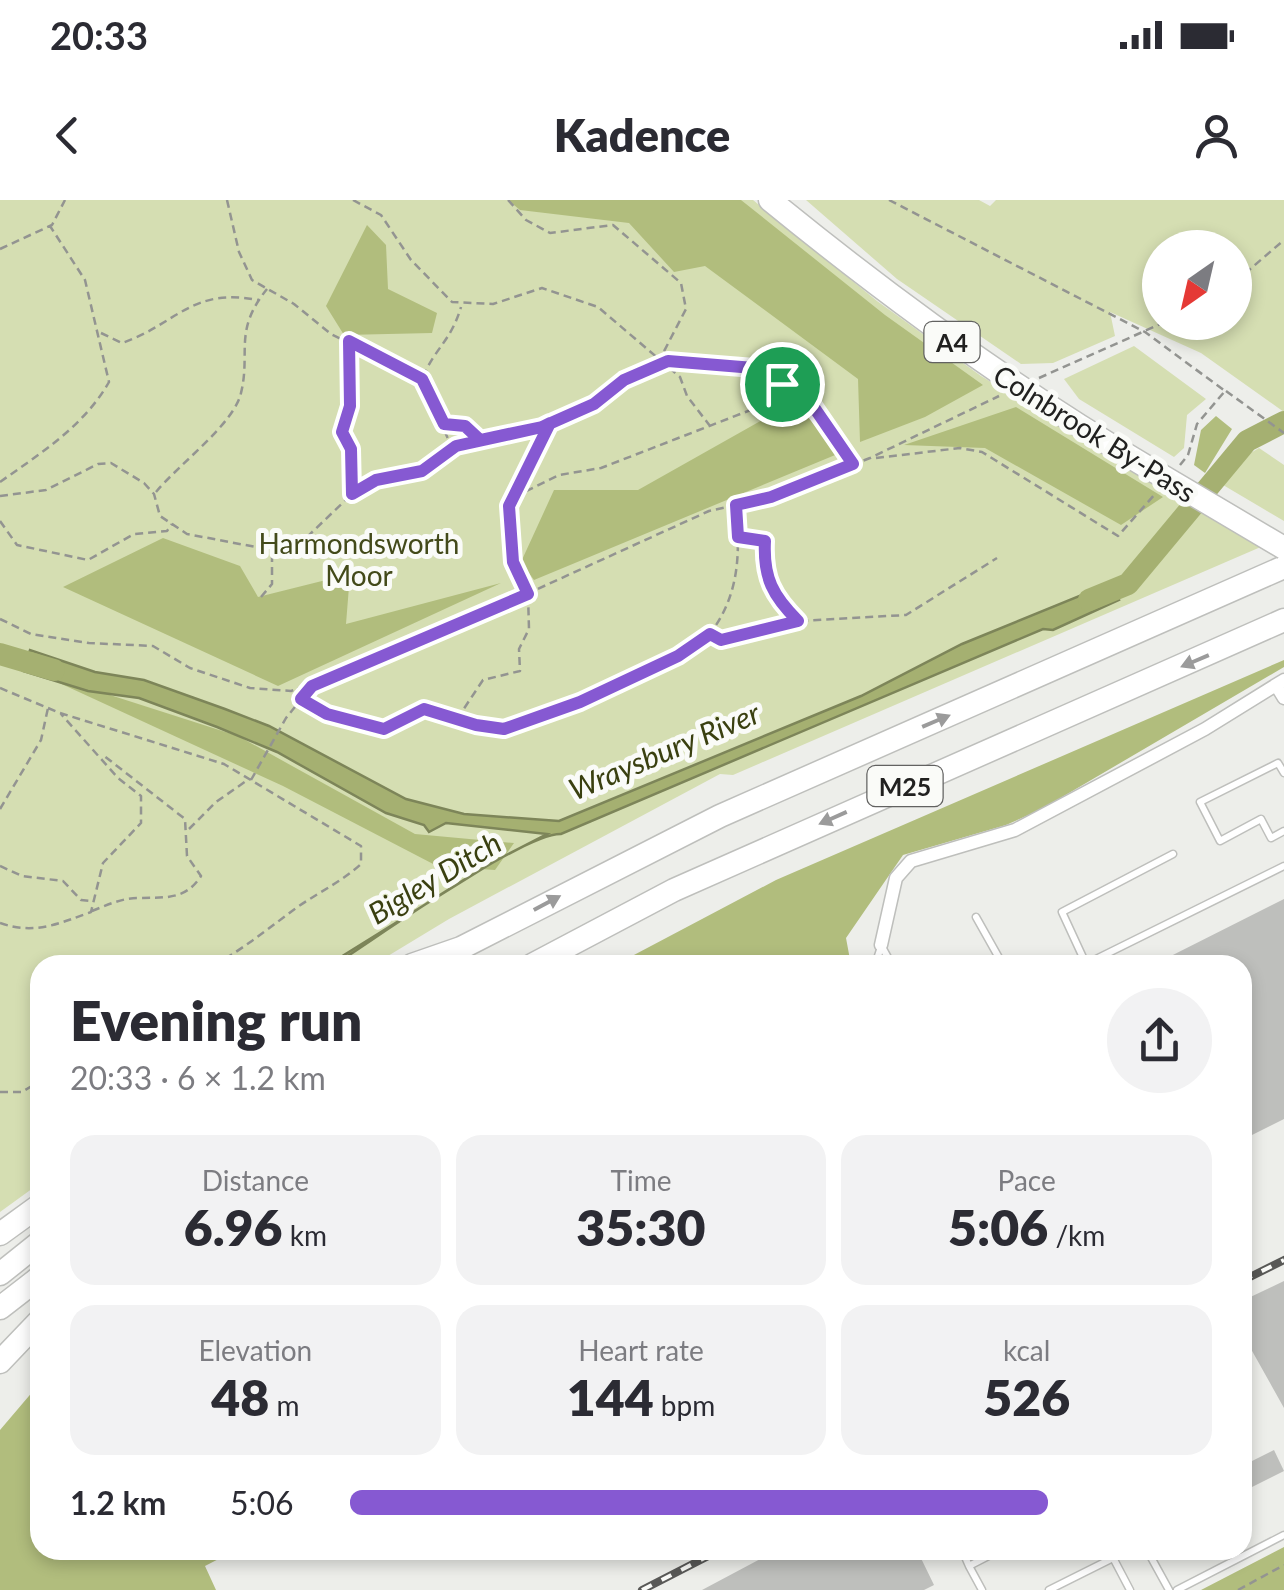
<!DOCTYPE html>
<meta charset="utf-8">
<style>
body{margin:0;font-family:Lato,sans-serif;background:#f2f2f3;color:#2b2b33;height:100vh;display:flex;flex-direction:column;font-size:38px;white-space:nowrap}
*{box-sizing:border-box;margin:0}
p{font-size:32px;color:#7c7c81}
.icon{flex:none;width:55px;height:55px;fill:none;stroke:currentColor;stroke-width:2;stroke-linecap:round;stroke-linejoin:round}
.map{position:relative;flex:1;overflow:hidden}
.side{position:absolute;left:30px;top:755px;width:1222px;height:605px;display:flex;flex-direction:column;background:#fff;border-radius:30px;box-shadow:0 5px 15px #0003}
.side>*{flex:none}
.needle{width:65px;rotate:214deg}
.buttons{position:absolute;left:1142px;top:30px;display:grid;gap:20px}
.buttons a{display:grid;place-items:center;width:110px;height:110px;border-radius:50%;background:#fff;box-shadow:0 5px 15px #0003;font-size:50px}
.pin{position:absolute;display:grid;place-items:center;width:85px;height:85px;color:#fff;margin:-42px;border:5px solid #fff;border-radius:50%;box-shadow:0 2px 10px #0007}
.round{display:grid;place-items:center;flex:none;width:105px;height:105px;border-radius:52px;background:#f2f2f3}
.headline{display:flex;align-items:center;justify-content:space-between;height:170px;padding:0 40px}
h1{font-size:55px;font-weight:800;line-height:75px}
.figures{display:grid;grid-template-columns:repeat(3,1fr);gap:15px;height:170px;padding:10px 40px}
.figures div{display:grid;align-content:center;border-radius:25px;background:#f2f2f3;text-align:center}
.figures b{font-size:50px;font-weight:800}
.figures small{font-size:28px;font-weight:400}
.figures p{font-size:28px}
ul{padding:0 40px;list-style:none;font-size:32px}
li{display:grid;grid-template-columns:160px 120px 1fr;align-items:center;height:75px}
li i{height:25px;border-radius:12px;background:#8659d2}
.status{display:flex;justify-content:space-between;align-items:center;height:70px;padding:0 50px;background:#fff;direction:ltr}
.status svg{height:28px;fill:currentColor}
header{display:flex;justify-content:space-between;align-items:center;height:130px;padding:0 40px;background:#fff;font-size:45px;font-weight:800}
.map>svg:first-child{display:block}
</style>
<div class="status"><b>20:33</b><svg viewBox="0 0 49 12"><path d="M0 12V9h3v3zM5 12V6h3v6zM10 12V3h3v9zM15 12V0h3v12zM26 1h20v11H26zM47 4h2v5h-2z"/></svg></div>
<header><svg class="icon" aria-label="back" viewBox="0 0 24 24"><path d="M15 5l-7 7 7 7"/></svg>Kadence<svg class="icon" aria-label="person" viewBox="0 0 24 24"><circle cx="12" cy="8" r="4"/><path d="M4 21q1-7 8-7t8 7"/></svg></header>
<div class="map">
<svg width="1284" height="1390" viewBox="0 0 1284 1390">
<rect width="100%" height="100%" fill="#edeeea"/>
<path fill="#d5deb2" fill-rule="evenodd" d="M0,0H753L877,101L981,176L1263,346L733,575L720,574L449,719L373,765H40V983L0,1012Z
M806,0H979L990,6L996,0H1284V212L1201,153L1110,112L1115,136L1053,163L1021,164L897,79ZM1160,48H1235V122H1160Z
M1134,146L1206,199L1187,215L1184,248L1174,257L1079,199L1064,179Z
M1259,248L1284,265V321L1218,282L1227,267Z"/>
<path fill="#b1bd7d" d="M508,0H741L885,115L983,185L925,217L860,242L858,179L705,66L674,72L629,23L520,10Z
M367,25L386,45L388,89L437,113L432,133L344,135L326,106Z
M794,202L840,253L534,380L521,362L554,290H638Z
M1016,207L1163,297L1121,325L985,248L904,245Z
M1216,216L1232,229L1205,273L1194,265L1201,230Z
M163,338L240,366L258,397L350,374L346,424L501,383L278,486L63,387Z
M1284,460V467L1040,610L1006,625L903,655L846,738L851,765H615L776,680Z
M29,469L238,536L415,634L514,643L495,670L437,666L283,586Z
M40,1183V1350H236L205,1366L216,1390H0V1230Z
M1284,1347V1390H1201Z"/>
<path fill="#a5b071" stroke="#7d8559" stroke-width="2.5" d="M1111,383L1119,400L1053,430L1043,429L561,634C523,633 375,739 334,765H328L495,661L547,634L446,623L429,632L424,625L386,613L277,552L217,527L139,498L88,491L23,471L30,450L95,472L144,480L225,509L269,526L406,599L464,614L559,621L861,496L962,444Z"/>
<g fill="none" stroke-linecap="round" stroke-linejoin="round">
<path stroke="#a5b071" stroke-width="22" d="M1089,400L1128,384L1247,241L1284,222
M0,454L54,470"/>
</g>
<path fill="#bebfbc" d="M1284,699V919L1242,940V765H1153Z
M1284,1081V1208L1242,1133V1101Z
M1274,1250L1284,1271L1242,1292V1266Z
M777,1350H917L934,1385L924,1390H702Z"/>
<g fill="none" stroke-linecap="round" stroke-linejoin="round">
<defs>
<path id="lane" d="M1284,573L1278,563L1200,602L1220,641L1261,619L1271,638L1284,631
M976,717L1003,765
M881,745L892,765
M1086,764L1062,712L1173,654
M875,765L881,747
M1084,765L1284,666
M962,1350L969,1366L1000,1350
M1109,1350L1130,1390
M1147,1350L1169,1390
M969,1366L982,1390
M1049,1390L1113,1358
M1177,1390L1284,1335"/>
<path id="street" d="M1276,485L1284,498
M881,745L896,678L911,661L1015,630L1205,529L1284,480"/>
<path id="highway" d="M770,0C890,98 1013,188 1147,267
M412,765L461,748L720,616L1284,367
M532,765L674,690L1284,420
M0,1034L40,1005
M0,1074L40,1042
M0,1108L40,1077
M0,1162L40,1120"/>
</defs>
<use href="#lane" stroke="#bebfbc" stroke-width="9"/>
<use href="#street" stroke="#bebfbc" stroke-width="15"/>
<use href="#highway" stroke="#bebfbc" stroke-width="25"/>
<path stroke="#939491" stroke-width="2.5" stroke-dasharray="8 5" stroke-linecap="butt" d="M227,0L239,52L252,80L294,104L331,134L422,179L452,248
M353,0L381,15L411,60L452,102L493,104L542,88L598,107L680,177L687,196L710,226
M508,0L526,20L550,33L613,25L681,83L686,109L661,157
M889,0L1145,132L1225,191L1197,224L1188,255L1180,265
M0,49L52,25L65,0
M1235,82L1284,40
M101,133L122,143C177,124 191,87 258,100
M349,144L350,206L342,232L351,249L352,293
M423,177C435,148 451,141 461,107
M1039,178L1165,122
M1226,191L1284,233
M447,225L465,226L478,239
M876,258L960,248L982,252L1118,336L1155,294
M0,282C41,253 84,226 109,182L85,80L50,26
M156,292C179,264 234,224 241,193C251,152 233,131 267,89
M0,296L46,290L98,264L111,263L144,283L154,294L160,316L187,334L277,351L306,338L355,291L377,279L422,271L455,246L541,227L594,204L625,180L668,161L755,168L779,183L800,187L851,261
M514,297L559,275L601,268L779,199L782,186
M0,321L17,345L88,360L134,334L167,331L172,324
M739,337L765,341C763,378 772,395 798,420
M261,397L272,384V352
M0,419L31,434L89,443L153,446L190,468L250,488L291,491L421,442L709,311L771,297L870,258L999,196
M713,435L721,440L799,421L906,415L997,358
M0,488L60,513L224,564L361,646V664C339,684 311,696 288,714C263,733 242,749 215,765
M301,499L327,514L384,529L424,509C448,517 480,532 506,528C537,524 696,454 712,431C740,392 740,352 736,307
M457,519L483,480L520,471L519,449L529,429L528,394L513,362L509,307L549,225
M251,580L286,518L311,487
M0,609L41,540L48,508
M189,629L216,602L249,579
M0,666L22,676L63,681L81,700L91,701
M92,711C107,705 122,698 138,698C164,697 185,701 201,676L187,656L185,619L103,555
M0,723C34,735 58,724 91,712L103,663L141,623V596L118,578L61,514
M0,892H22L40,881
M1238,1390L1284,1365"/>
<use href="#lane" stroke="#fff" stroke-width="6"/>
<use href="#street" stroke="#fff" stroke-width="12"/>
<use href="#highway" stroke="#fff" stroke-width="22"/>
<defs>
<path id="rail" d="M1242,1081L1284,1060
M642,1390L720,1350"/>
</defs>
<use href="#rail" stroke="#595957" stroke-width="8"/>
<use href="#rail" stroke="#fafbf8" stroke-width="4" stroke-dasharray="11" stroke-linecap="butt"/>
<defs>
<path id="highway-bridge" d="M1147,267L1284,348"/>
</defs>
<use href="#highway-bridge" stroke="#bebfbc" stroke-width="25" stroke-linecap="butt"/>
<use href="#highway-bridge" stroke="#fff" stroke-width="22"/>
</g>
<defs><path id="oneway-solid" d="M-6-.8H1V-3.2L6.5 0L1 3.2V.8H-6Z" transform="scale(2.5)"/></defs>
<g fill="#9b9b9b">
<use href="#oneway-solid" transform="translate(1195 461) rotate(157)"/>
<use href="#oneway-solid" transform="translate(936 521) rotate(-23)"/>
<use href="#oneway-solid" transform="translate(833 618) rotate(156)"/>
<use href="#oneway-solid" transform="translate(547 703) rotate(-28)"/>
</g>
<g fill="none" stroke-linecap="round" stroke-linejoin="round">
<defs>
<path id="route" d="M782,184L754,168L668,161L624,180L594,204L542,227L456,246L422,271L376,280L352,294L351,249L342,232L350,206L349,141L422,179L444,224L465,226L480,240L542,227L550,223L509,306L513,362L528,394L312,486L301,499L327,514L384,529L424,509L476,525L504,529L580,502L678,456L710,434L721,440L798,421C773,396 763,378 765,341L738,337L736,305L771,297L853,264L800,187L782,184"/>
</defs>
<use href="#route" stroke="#fff" stroke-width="20"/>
<use href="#route" stroke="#8659d2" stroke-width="12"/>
</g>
<g text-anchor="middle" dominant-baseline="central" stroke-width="10" stroke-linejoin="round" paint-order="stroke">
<g fill="#fafbf8" stroke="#626261" stroke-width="2.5">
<rect x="924.5" y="122" width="55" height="40" rx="8"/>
<rect x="867.5" y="566" width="75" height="40" rx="8"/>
</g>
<g font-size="25" font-weight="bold" fill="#212120">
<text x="952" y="142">A4</text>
<text x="905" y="586">M25</text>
</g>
<g font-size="28" fill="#212120" stroke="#fafbf8">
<text transform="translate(1095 233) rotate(32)">Colnbrook By-Pass</text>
</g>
<g font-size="28" fill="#434a1a" stroke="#fafbf8">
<text x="359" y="343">Harmondsworth<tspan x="359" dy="32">Moor</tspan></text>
</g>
<g font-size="30" font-style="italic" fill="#3a4010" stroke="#fafbf8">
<text transform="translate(664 550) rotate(-23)">Wraysbury River</text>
<text transform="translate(434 677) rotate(-31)">Bigley Ditch</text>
</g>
</g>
</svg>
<div class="buttons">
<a><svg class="needle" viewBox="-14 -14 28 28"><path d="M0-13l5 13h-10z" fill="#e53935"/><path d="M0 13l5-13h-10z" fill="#7c7c81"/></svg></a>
</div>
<div class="pin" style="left:782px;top:184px;background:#1e9e55"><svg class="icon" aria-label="arrive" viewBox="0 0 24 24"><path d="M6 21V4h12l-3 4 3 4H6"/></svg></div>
<section class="side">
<div class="headline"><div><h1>Evening run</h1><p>20:33 · 6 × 1.2 km</p></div><a class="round"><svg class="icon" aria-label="share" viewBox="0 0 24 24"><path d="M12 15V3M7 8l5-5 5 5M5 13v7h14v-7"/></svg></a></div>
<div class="figures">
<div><p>Distance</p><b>6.96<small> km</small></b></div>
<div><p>Time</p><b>35:30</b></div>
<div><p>Pace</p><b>5:06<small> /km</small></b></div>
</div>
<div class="figures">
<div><p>Elevation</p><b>48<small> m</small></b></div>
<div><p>Heart rate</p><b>144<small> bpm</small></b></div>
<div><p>kcal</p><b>526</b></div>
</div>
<ul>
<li><b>1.2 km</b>5:06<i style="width:81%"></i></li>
</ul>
</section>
</div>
